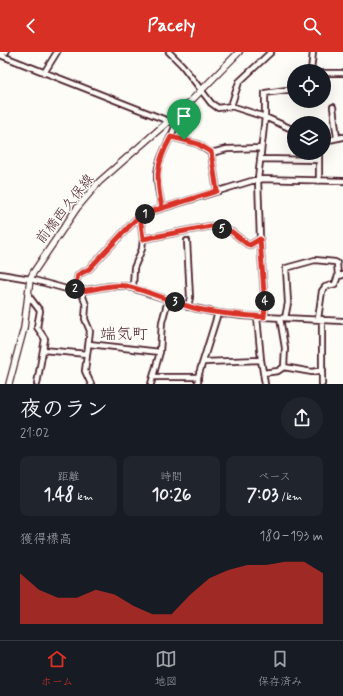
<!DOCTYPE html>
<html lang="ja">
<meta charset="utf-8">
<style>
body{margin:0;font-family:Mynerve,"Klee One",sans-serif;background:#20242c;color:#f1f3f6;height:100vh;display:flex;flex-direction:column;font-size:15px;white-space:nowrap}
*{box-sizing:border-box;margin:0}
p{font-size:13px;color:#9ea1a6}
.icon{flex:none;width:22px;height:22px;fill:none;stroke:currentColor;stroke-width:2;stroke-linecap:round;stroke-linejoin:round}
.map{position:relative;height:332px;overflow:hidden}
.panel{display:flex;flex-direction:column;background:#171b24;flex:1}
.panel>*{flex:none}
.fabs{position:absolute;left:287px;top:12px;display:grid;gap:8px}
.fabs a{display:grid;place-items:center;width:44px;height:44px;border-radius:50%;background:#171b24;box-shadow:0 4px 16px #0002;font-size:20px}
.pin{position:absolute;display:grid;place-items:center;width:34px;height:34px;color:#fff;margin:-41px -17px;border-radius:50% 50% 50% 0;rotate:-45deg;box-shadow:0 0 4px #0007}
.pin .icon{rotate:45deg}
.km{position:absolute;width:20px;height:20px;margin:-10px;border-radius:50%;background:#222;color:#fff;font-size:11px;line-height:20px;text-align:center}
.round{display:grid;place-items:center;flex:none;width:42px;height:42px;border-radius:21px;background:#20242c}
.summary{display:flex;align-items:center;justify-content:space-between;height:68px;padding:0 20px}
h1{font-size:22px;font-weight:700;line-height:30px}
.metrics{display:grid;grid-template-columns:repeat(3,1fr);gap:6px;height:68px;padding:4px 20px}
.metrics div{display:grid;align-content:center;border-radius:8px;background:#20242c;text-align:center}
.metrics b{font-size:17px;font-weight:700}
.metrics small{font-size:11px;font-weight:400}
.metrics p{font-size:11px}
.chart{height:112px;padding:8px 20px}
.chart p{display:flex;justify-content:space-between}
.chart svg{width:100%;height:72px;margin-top:4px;fill:#d93025;opacity:.7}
header{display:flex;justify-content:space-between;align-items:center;height:52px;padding:0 20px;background:#d93025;color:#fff;font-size:18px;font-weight:700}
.tabs{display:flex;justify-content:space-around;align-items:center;height:56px;border-top:1px solid #363941;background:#171b24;font-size:11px;color:#9ea1a6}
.tabs a{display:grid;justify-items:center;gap:2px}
.tabs .selected{color:#d93025}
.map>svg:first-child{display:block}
</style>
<header><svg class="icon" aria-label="back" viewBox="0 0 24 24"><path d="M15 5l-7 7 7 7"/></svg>Pacely<svg class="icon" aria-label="search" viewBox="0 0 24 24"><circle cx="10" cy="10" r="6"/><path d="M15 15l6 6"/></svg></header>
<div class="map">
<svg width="343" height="332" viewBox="0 0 343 332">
<rect width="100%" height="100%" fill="#fdfcf7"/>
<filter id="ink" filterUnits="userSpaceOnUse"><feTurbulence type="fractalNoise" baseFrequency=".025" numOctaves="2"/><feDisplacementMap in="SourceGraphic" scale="8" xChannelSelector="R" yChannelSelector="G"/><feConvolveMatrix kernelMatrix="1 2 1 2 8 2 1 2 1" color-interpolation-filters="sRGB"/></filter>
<g filter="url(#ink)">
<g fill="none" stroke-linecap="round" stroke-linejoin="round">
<defs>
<path id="minor" d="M0,0H6
M169,0L182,13L211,51L218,56L231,54L265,65L294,78
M0,3L176,72C171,87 161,100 158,116C155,129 160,144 162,156
M311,19L313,0
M44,21L57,0
M324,21H343
M231,54L239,30L271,0
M333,55L337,86
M171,85L198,92L211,101
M324,89L343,85
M260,107L319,108
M319,129V101
M217,139L211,101L227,97L261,96
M143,187L211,174L232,180L247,192L250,193L260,187
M187,189L190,245L188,255
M0,222L30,227L74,239H81L110,234H126L194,256L218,261L243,264L343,269
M133,236L134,216L142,197L143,187L140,163
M74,239L78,223L89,217L140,163L258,127L343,129
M81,239L86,253L85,267L90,279L85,319L91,332
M28,243L40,259L37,275L45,287L43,298
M257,265L261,308L265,332
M264,265L265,254L260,187L258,127L265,65V41L294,37
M280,266L285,296L284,315
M285,266L288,251L286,216L315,208L335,210L337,211L338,224L343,223
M318,267L322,239L325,235L335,232L338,224
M89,292L160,300
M204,310L261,308
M263,321L278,319L284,315L312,320L323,318
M154,325H198L218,261
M37,332L43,298L87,302
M151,332L160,300L162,270L168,248
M198,332V325
M322,332V267"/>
<path id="major" d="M9,332L24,276L30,227L33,221L77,156L99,130L187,53L239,0"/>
</defs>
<use href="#minor" stroke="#4a1f2b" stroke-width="8"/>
<use href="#major" stroke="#4a1f2b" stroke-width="8"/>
<use href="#minor" stroke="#fdfcf7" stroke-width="4.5"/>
<use href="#major" stroke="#fdfcf7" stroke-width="5.5"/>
</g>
</g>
<g fill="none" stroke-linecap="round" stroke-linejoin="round" filter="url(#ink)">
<defs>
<path id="route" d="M184,88L171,85C155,113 156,126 162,156L140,163L89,217L78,223L74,239C92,240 108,231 126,234C149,239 171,250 194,256C216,262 240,263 264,265L265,254L260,187L250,193L247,192L232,180L211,174L143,187L140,163L217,139L211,100L198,92L184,88"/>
</defs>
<use href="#route" stroke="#fff" stroke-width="8"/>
<use href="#route" stroke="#d93025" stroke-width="5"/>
</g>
<g text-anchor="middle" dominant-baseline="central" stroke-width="3" stroke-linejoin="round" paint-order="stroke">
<g font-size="14" fill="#4a1f2b" stroke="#fdfcf7">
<text transform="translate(65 157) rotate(-52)">前橋西久保線</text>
</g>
<g font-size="16" fill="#4a1f2b" stroke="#fdfcf7">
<text x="124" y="282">端気町</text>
</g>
</g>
</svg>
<div class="fabs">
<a><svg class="icon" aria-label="locate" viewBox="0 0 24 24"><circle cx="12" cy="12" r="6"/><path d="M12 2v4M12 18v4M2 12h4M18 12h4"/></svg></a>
<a><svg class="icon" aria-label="layers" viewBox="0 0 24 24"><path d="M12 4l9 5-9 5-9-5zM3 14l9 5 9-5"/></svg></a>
</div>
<div class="pin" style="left:184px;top:88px;background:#1e9e55"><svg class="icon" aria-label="arrive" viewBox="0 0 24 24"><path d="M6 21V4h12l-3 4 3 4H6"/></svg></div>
<b class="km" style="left:145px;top:162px">1</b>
<b class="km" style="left:75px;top:237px">2</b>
<b class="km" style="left:175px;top:250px">3</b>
<b class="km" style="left:265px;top:249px">4</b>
<b class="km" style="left:222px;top:177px">5</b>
</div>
<section class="panel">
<div class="summary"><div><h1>夜のラン</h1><p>21:02</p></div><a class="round"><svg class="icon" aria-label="share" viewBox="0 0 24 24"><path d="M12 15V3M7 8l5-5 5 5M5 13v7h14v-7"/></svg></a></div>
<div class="metrics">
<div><p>距離</p><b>1.48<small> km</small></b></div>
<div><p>時間</p><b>10:26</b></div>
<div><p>ペース</p><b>7:03<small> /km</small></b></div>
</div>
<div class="chart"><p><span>獲得標高</span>180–193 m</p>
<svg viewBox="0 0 160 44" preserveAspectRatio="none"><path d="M0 44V13L10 23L20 28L30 28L40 23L50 26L60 33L70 38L80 38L90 26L100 16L110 11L120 8L130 8L140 6L150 6L160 13V44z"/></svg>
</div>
</section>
<nav class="tabs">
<a class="selected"><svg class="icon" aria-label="home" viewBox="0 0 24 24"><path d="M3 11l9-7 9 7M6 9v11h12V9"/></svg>ホーム</a>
<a><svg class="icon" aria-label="map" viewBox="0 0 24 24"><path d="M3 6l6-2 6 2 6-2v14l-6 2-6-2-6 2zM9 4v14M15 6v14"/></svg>地図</a>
<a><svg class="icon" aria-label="saved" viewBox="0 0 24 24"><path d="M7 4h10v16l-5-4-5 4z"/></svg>保存済み</a>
</nav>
